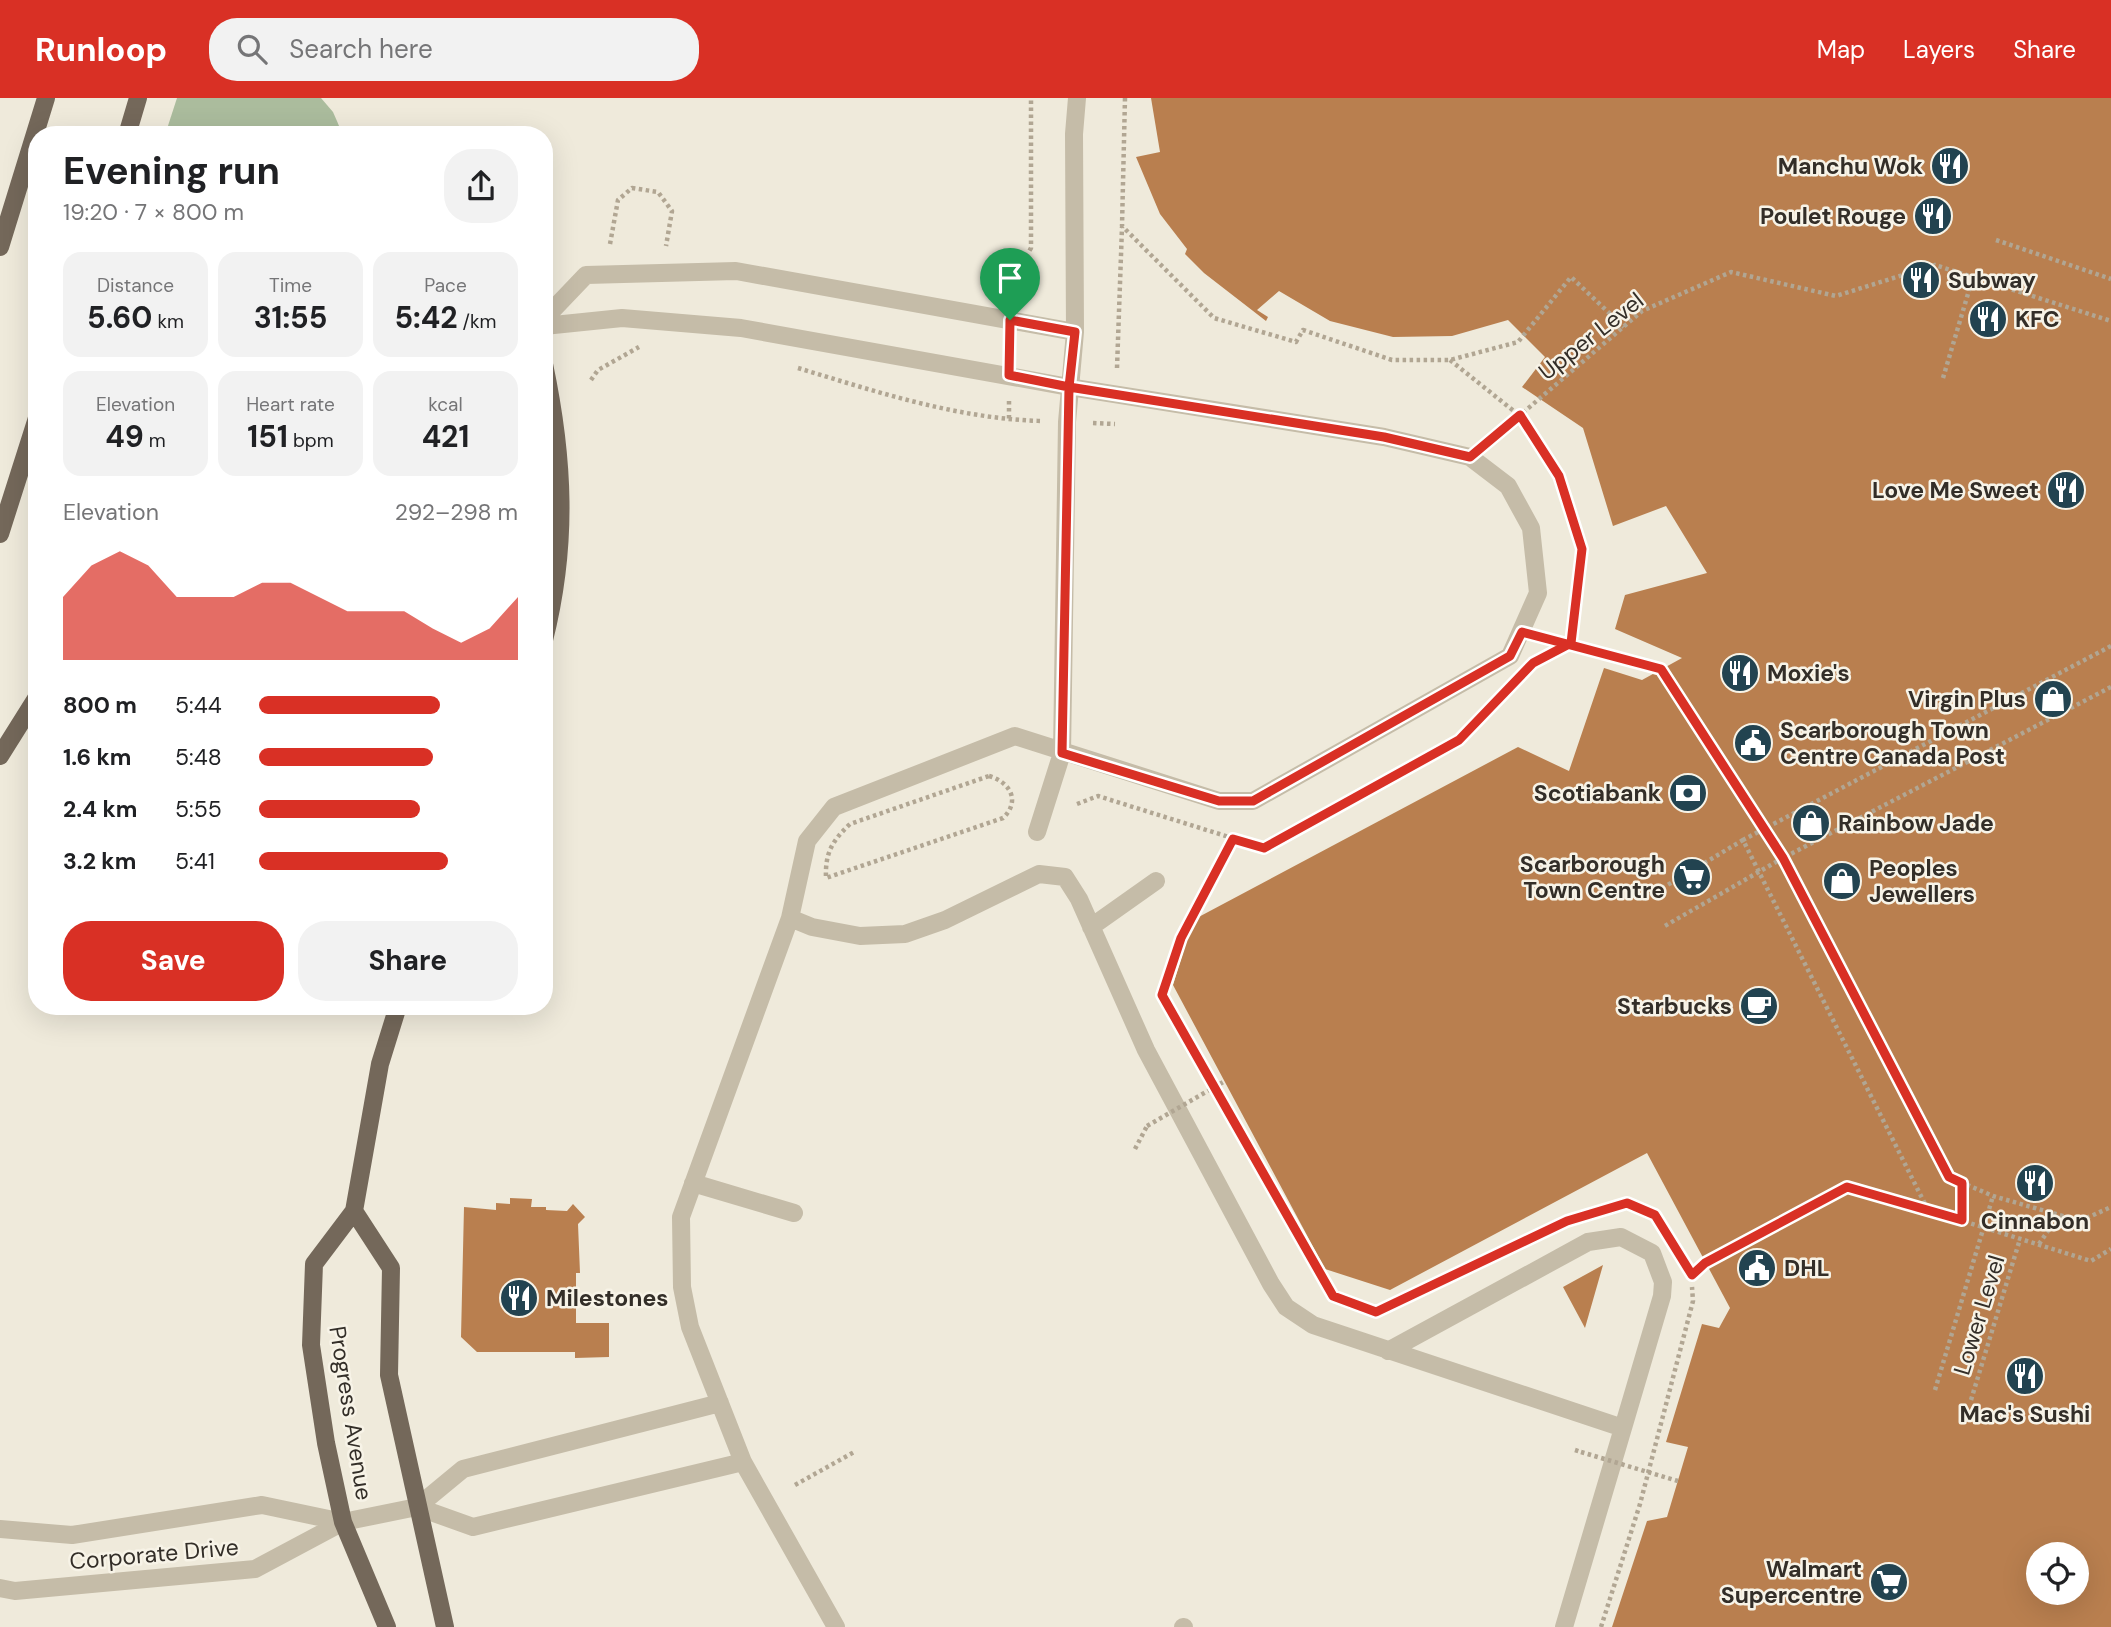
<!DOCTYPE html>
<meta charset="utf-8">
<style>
body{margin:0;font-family:"DM Sans",sans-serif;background:#f2f2f2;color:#202124;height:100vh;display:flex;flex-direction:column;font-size:26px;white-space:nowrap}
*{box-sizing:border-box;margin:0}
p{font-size:23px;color:#757577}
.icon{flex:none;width:38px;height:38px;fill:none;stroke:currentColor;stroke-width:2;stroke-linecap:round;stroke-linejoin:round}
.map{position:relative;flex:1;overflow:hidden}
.sheet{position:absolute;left:28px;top:28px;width:525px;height:889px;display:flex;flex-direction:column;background:#fff;border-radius:28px;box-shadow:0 7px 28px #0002}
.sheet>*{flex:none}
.buttons{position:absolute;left:2026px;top:1444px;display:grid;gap:14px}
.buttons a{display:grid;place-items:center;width:63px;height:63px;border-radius:50%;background:#fff;box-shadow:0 7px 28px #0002;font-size:35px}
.pin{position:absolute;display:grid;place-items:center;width:60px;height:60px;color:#fff;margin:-72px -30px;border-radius:50% 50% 50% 0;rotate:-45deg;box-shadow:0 0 7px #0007}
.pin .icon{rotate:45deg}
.round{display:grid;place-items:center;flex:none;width:74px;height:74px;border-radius:28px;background:#f2f2f2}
.head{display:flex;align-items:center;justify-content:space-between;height:119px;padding:0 35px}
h1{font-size:38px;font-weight:700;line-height:52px}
.stats{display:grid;grid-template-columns:repeat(3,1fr);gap:10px;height:119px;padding:7px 35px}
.stats div{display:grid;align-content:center;border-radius:18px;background:#f2f2f2;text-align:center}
.stats b{font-size:30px;font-weight:700}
.stats small{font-size:19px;font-weight:400}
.stats p{font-size:19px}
.chart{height:196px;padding:14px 35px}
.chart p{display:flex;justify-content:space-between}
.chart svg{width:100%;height:126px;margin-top:7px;fill:#d93025;opacity:.7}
.action{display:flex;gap:14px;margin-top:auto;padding:14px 35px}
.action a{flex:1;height:80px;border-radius:28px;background:#d93025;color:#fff;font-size:28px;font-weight:700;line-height:80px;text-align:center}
.action a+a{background:#f2f2f2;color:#202124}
ul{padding:0 35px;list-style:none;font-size:23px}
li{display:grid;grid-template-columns:112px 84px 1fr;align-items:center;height:52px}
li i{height:18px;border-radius:9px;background:#d93025}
header{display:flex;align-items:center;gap:42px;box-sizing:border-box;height:98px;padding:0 35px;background:#d93025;color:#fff}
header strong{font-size:33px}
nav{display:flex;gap:38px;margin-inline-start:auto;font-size:24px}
.search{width:490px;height:63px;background:#f2f2f2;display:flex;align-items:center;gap:18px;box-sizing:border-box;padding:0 24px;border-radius:28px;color:#757577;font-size:26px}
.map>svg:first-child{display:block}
</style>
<header>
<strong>Runloop</strong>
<div class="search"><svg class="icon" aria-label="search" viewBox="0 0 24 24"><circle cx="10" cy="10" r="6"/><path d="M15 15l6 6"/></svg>Search here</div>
<nav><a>Map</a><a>Layers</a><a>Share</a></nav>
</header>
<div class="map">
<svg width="2111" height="1529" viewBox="0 0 2111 1529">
<rect width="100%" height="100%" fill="#efeadb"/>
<path fill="#abbc9d" d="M177,0H321L333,14L343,37H165Z"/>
<path fill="#b97f4f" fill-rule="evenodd" d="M1151,0H2111V1529H1612L1647,1423L1667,1419L1688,1349L1666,1344L1702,1226L1719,1230L1730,1210L1647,1055L1390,1192L1325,1171L1173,887L1193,822L1518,649L1569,673L1604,570L1642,582L1682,560L1615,531L1625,497L1707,475L1666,408L1613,428L1583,330L1522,289L1545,259L1508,222L1452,238L1393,239L1330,223L1279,193L1257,212L1268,219L1266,223L1204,175L1185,156L1187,151L1160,116L1136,59L1160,54ZM2039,1456H2077V1494H2039Z
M510,1100L532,1101L531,1109H546V1112L567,1113L573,1106L585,1119L578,1126L580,1175H576V1225H609V1259L575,1260V1254H477L461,1239L464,1109L496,1112V1105L510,1106Z
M1603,1167L1585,1230L1563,1189Z"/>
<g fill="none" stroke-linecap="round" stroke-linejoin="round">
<path stroke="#b1a693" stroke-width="4.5" stroke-dasharray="3.5 3.5" stroke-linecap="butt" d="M1125,0L1122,128L1214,220L1296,244L1303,232L1392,262H1450L1518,244L1571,179L1624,229
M1996,142L2111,181
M610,146L618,102L632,90L658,94L672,113L666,148
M1009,196V187L1031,150V0
M1450,262L1520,318L1559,378L1582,451L1571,545L1538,562
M798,270C877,294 959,321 1042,323
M1117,270L1122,129
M1943,280L1973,179
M591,282L598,272L639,249
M1009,303V322
M1093,325L1115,326
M1491,342L1642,213L1731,174L1836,198L1935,167L2111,223
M1547,539L1661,571L1783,760L1663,829
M2111,548L1743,742L1928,1112L2091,1163L2111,1151
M2111,589L1783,760L1949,1079L1993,1098L2080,1123L2111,1109
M989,678C1010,684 1021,703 1003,720L826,780C825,755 832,743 850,726Z
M1077,706L1098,698L1264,750L1459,642L1504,595
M1233,741L1181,840L1162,897L1333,1198L1376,1214L1541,1136
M1644,801L1743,742
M1135,1051L1147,1028
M1962,1085V1122
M1608,1111C1630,1104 1649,1108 1663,1129
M2039,1146L2059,1117
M1692,1177L1705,1165L1847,1089L1928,1112
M1935,1292L1993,1098
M1971,1302L2020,1141
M1575,1352L1581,1354
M795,1387L856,1353
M1601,1529L1640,1406L1693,1203L1692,1189"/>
<path stroke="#c5bca8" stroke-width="18" d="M544,221L586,177L736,173L1075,234
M544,228L622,220L741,230L1069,289L1384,339L1470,359L1508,388L1531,430L1538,495L1510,558L1253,703H1219L1015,638L834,709L807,743L790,820L681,1119L682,1189L690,1229L743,1364L836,1529
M1037,734L1062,655L1067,324L1075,234L1074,36L1077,0
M790,820L812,829L860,838L905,836L945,822L1039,776L1065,779L1079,801L1146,952L1271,1186L1286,1209L1313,1227L1623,1330L1662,1198L1663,1184L1652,1155L1621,1139L1588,1144L1388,1253
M1091,829L1156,783
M693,1085L794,1115
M417,1409L473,1429L743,1364
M0,1431L72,1437L262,1407L343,1424
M0,1490L15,1493L255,1471L343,1424L417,1409L463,1371L720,1305
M1183,1529H1184
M1564,1529L1623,1330"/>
<path stroke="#74685a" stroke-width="18" d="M127,37L138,0
M0,149L46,0
M544,266C564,361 568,447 544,542
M0,436L37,320
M0,658L37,599
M354,1113L391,1170L389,1277L445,1529
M387,1529L343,1424L326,1345L311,1247L314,1166L354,1113L380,966L398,908"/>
<path stroke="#b1a693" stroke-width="4.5" stroke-dasharray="3.5 3.5" stroke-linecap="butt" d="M1147,1028L1225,983
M1581,1354L1678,1383"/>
</g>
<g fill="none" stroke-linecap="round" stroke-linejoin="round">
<defs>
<path id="route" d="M1010,222L1009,277L1069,289L1062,655L1219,703H1253L1510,558L1522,534L1661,571L1783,760L1949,1079L1962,1085V1122L1847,1089L1705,1165L1692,1177L1655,1117L1627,1105L1567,1123L1376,1214L1333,1198L1162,897L1181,840L1233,741L1264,750L1459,642L1533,565L1571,545L1582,451L1559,378L1520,317L1470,359L1384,339L1069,289L1075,234L1010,222"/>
</defs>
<use href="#route" stroke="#fff" stroke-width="14"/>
<use href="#route" stroke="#d93025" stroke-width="9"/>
</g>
<defs>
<symbol id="restaurant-disc" viewBox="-11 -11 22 22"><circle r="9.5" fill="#224350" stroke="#f7f3e7"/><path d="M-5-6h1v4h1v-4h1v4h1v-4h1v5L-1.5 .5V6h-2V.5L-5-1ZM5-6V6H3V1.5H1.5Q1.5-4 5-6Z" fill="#fff"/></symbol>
<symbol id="shop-disc" viewBox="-11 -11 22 22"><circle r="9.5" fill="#224350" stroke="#f7f3e7"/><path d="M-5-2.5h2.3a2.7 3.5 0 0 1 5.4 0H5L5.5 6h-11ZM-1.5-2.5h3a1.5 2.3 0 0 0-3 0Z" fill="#fff"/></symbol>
<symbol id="civic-disc" viewBox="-11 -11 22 22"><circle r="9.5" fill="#224350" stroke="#f7f3e7"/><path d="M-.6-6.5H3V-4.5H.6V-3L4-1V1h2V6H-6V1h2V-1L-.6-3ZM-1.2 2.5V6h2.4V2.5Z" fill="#fff"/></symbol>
<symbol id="bank-disc" viewBox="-11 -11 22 22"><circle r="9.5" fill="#224350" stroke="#f7f3e7"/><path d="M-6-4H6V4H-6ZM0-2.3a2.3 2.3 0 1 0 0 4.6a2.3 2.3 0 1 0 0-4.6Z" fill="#fff"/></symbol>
<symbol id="supermarket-disc" viewBox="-11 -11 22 22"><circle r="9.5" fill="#224350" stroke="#f7f3e7"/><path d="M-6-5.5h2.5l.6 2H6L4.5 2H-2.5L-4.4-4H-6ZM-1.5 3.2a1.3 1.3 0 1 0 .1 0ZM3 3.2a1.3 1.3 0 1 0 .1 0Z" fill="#fff"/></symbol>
<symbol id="cafe-disc" viewBox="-11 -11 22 22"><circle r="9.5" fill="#224350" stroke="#f7f3e7"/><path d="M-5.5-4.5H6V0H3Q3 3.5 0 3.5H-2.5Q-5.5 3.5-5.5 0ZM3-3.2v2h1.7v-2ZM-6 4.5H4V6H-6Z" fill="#fff"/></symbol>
</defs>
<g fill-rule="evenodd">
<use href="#restaurant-disc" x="1928" y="46" width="44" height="44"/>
<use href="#restaurant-disc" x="1911" y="96" width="44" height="44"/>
<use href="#restaurant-disc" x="1899" y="160" width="44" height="44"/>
<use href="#restaurant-disc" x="1966" y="199" width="44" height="44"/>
<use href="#restaurant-disc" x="2044" y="370" width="44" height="44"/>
<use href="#restaurant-disc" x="1718" y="553" width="44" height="44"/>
<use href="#shop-disc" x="2031" y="579" width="44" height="44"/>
<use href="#civic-disc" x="1731" y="623" width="44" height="44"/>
<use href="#bank-disc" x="1666" y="673" width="44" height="44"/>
<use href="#shop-disc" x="1789" y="703" width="44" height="44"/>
<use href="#supermarket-disc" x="1670" y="757" width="44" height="44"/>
<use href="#shop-disc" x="1820" y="761" width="44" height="44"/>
<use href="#cafe-disc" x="1737" y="886" width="44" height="44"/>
<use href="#restaurant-disc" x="2013" y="1063" width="44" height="44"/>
<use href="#civic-disc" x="1735" y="1148" width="44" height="44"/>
<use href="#restaurant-disc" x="497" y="1178" width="44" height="44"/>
<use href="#restaurant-disc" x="2003" y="1256" width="44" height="44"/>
<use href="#supermarket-disc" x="1867" y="1462" width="44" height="44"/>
</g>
<g text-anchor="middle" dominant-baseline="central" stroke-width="5" stroke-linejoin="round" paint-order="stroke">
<g font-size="23" font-weight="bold" fill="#332e28" stroke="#f7f3e7" text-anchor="end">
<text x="1923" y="68">Manchu Wok</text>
<text x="1906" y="118">Poulet Rouge</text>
<text x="1948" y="182" text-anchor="start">Subway</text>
<text x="2015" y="221" text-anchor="start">KFC</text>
<text x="2039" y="392">Love Me Sweet</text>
<text x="1767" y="575" text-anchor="start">Moxie's</text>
<text x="2026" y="601">Virgin Plus</text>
<text x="1780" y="632" text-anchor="start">Scarborough Town<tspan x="1780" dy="26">Centre Canada Post</tspan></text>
<text x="1661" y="695">Scotiabank</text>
<text x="1838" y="725" text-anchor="start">Rainbow Jade</text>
<text x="1665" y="766">Scarborough<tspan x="1665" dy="26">Town Centre</tspan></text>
<text x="1869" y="770" text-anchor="start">Peoples<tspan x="1869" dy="26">Jewellers</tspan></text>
<text x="1732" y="908">Starbucks</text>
<text x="2035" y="1123" text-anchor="middle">Cinnabon</text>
<text x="1784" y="1170" text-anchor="start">DHL</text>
<text x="546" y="1200" text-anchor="start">Milestones</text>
<text x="2025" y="1316" text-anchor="middle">Mac's Sushi</text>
<text x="1862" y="1471">Walmart<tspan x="1862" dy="26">Supercentre</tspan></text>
</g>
<g font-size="23" fill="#332e28" stroke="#f7f3e7">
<text transform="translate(1591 238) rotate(-38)">Upper Level</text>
<text transform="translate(1979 1217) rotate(-73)">Lower Level</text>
<text transform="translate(351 1315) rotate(81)">Progress Avenue</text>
<text transform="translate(154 1456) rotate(-5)">Corporate Drive</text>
</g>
</g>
</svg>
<div class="buttons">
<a><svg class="icon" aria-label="locate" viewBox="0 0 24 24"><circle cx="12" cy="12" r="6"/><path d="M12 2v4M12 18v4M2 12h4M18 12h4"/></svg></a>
</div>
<div class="pin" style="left:1010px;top:222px;background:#1e9e55"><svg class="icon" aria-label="arrive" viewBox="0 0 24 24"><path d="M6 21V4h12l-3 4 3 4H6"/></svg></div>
<section class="sheet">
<div class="head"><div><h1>Evening run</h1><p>19:20 · 7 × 800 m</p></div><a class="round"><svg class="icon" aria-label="share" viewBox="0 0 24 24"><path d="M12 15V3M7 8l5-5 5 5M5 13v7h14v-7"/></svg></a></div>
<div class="stats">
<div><p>Distance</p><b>5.60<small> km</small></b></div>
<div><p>Time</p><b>31:55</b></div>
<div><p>Pace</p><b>5:42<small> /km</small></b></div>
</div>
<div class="stats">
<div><p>Elevation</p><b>49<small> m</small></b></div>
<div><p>Heart rate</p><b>151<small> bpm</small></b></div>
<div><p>kcal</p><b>421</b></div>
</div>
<div class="chart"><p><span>Elevation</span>292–298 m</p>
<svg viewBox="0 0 160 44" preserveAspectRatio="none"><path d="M0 44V22L10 11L20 6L30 11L40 22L50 22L60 22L70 17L80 17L90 22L100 27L110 27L120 27L130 33L140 38L150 33L160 22V44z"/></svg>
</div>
<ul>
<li><b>800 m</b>5:44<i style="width:70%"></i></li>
<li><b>1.6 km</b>5:48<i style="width:67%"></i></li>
<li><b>2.4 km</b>5:55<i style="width:62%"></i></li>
<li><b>3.2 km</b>5:41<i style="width:73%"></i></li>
</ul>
<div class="action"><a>Save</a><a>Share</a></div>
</section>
</div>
